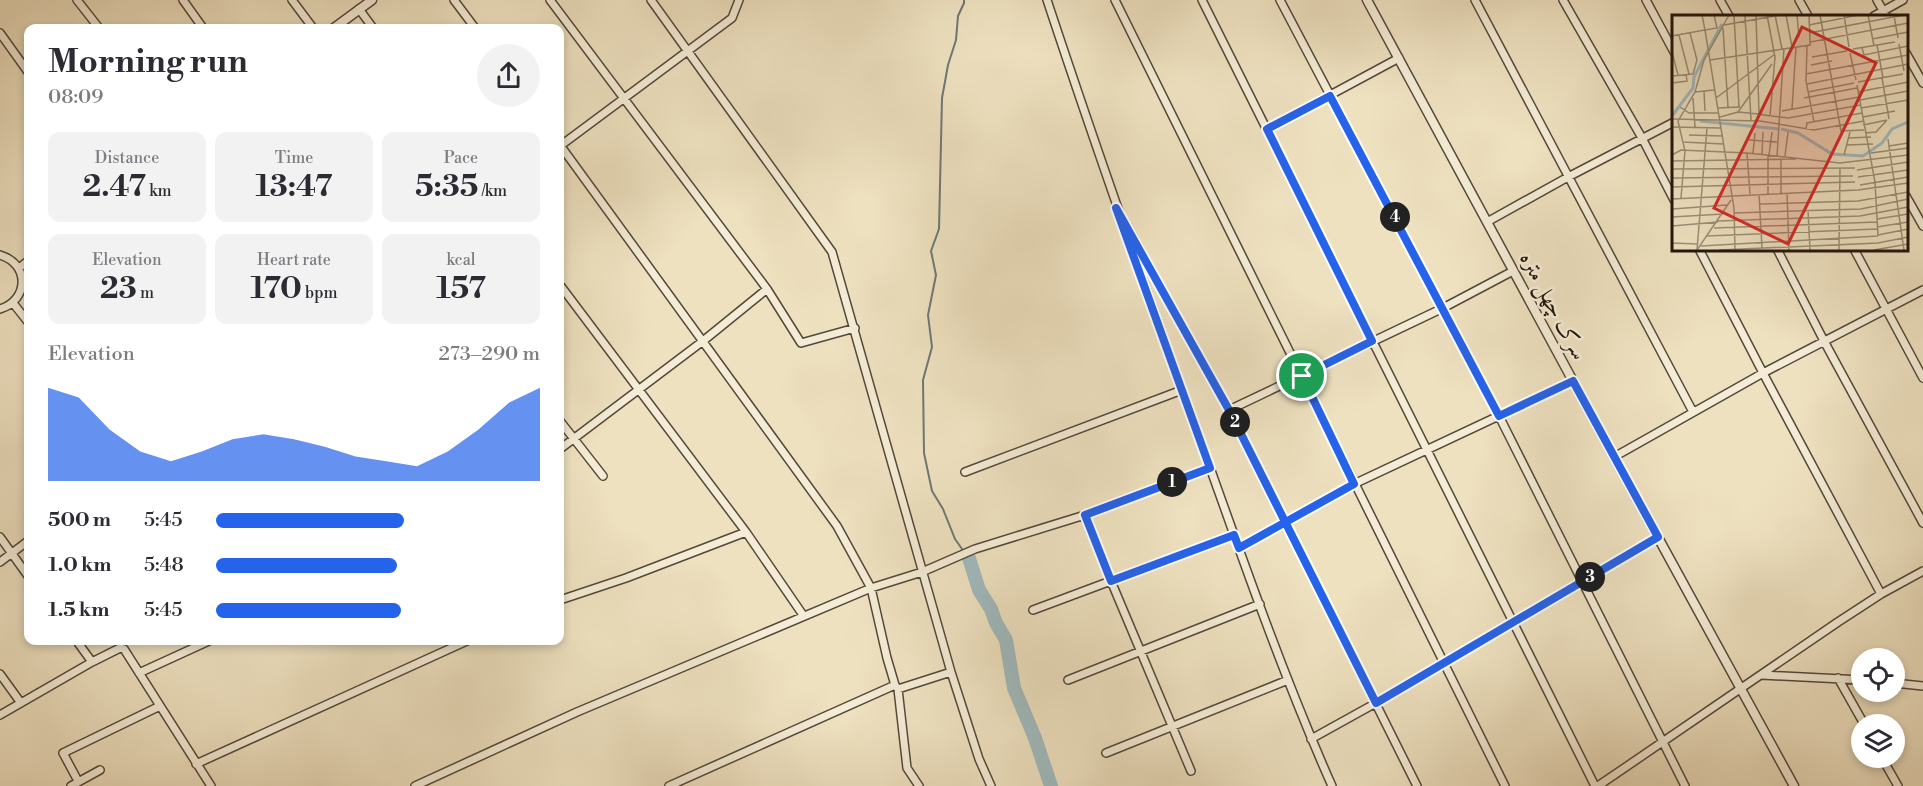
<!DOCTYPE html>
<meta charset="utf-8">
<style>
body{margin:0;font-family:"Libre Bodoni",Amiri,serif;background:#f2f2f3;color:#2b2b33;height:100vh;display:flex;flex-direction:column;font-size:22px;white-space:nowrap}
*{box-sizing:border-box;margin:0}
p{font-size:20px;color:#7c7c81}
.icon{flex:none;width:33px;height:33px;fill:none;stroke:currentColor;stroke-width:2;stroke-linecap:round;stroke-linejoin:round}
.map{position:relative;flex:1;overflow:hidden}
.sheet{position:absolute;left:24px;top:24px;width:540px;height:621px;display:flex;flex-direction:column;background:#fff;border-radius:12px;box-shadow:0 3px 9px #0003}
.sheet>*{flex:none}
.fabs{position:absolute;left:1851px;top:648px;display:grid;gap:12px}
.fabs a{display:grid;place-items:center;width:54px;height:54px;border-radius:50%;background:#fff;box-shadow:0 3px 9px #0003;font-size:30px}
.pin{position:absolute;display:grid;place-items:center;width:51px;height:51px;color:#fff;margin:-26px;border:3px solid #fff;border-radius:50%;box-shadow:0 2px 6px #0007}
.km{position:absolute;width:30px;height:30px;margin:-15px;border-radius:50%;background:#222;color:#fff;font-size:16px;line-height:30px;text-align:center}
.round{display:grid;place-items:center;flex:none;width:63px;height:63px;border-radius:32px;background:#f2f2f3}
.headline{display:flex;align-items:center;justify-content:space-between;height:102px;padding:0 24px}
h1{font-size:33px;font-weight:800;line-height:45px}
.figures{display:grid;grid-template-columns:repeat(3,1fr);gap:9px;height:102px;padding:6px 24px}
.figures div{display:grid;align-content:center;border-radius:12px;background:#f2f2f3;text-align:center}
.figures b{font-size:30px;font-weight:800}
.figures small{font-size:16px;font-weight:400}
.figures p{font-size:16px}
.chart{height:168px;padding:12px 24px}
.chart p{display:flex;justify-content:space-between}
.chart svg{width:100%;height:108px;margin-top:6px;fill:#2563eb;opacity:.7}
ul{padding:0 24px;list-style:none;font-size:20px}
li{display:grid;grid-template-columns:96px 72px 1fr;align-items:center;height:45px}
li i{height:15px;border-radius:8px;background:#2563eb}
.map>svg:first-child{display:block}
</style>
<div class="map">
<svg width="1923" height="786" viewBox="0 0 1923 786">
<rect width="100%" height="100%" fill="#eee1c0"/>
<filter id="stains"><feTurbulence type="fractalNoise" baseFrequency=".00333" numOctaves="4"/><feColorMatrix values="0 0 0 0 .2 0 0 0 0 .09 0 0 0 0 .02 0 0 0 .5 -.17"/></filter>
<radialGradient id="worn" r=".72"><stop offset=".6" stop-color="#630" stop-opacity="0"/><stop offset="1" stop-color="#630" stop-opacity=".3"/></radialGradient>
<g fill="none" stroke-linecap="round" stroke-linejoin="round">
<path stroke="#6e7877" stroke-width="2" d="M962,549L955,539L943,509L932,491L924,453L923,380L932,347L928,315L936,275L931,251L939,229L942,98L948,65L956,40L958,16L964,3V0"/>
<path stroke="#a0babe" stroke-width="14" d="M969,558L979,590L991,609L996,623L1006,640L1014,688L1035,738L1051,786"/>
<defs>
<path id="minor" d="M77,0L99,28
M183,0L203,28
M292,0L313,28
M454,0L475,28
M550,0L767,289L801,343L855,328
M651,0L832,252L951,672L979,759L991,786
M1047,0C1098,154 1152,307 1207,459C1246,569 1285,680 1332,786
M1115,0L1505,786
M1202,0L1595,786
M1280,0L1499,416L1685,786
M1475,0L1693,412
M1563,0L1642,138L1674,200
M1646,0L1674,52
M1720,0L1729,16
M1799,0L1808,16
M1877,0L1886,16
M359,9L373,28
M1874,16L1903,0
M0,33L28,72
M1906,53L1923,83
M1267,129L1399,58
M560,145L837,526L871,588L887,658L895,685
M560,146L732,18L739,0
M1906,196L1923,226
M1487,222L1568,177L1674,122
M1127,226L1229,410L1417,786
M1699,249L1763,373L1881,594
M1777,249L1824,341L1923,523
M1854,249L1923,378
M0,255C30,264 29,300 0,309
M19,268L28,261
M560,285L746,532L803,615
M13,303L28,322
M1229,410L1443,308L1513,271
M560,421L603,476
M560,449L703,341L767,289
M1614,457L1763,373L1923,290
M965,472L1182,390
M1085,515L1111,581L1191,771
M0,537L28,576
M1239,548L1354,484L1573,381
M0,562L28,541
M560,600L626,578L746,532
M1033,610L1234,535
M76,640L92,662L120,648L124,649L211,786
M139,673L211,640
M0,674L21,703
M1762,675L1862,680
M1838,678L1864,724
M1068,680L1260,604
M1894,683L1923,686
M898,689L907,768L919,786
M0,715L92,662
M1311,739L1394,693L1658,537
M1106,753L1288,680
M1882,758L1898,786
M196,764L469,640
M78,781L63,753L160,706
M71,786L100,770
M415,786L577,712L871,588L922,572L975,549L1085,515L1210,468
M669,786L895,685L898,689L951,672
M1598,786L1838,622L1881,594L1923,571"/>
<path id="tertiary" d="M1367,0L1614,457L1794,786
M334,28L372,0"/>
</defs>
<use href="#minor" stroke="#554839" stroke-width="10"/>
<use href="#tertiary" stroke="#554839" stroke-width="11"/>
<use href="#minor" stroke="#f4ecd6" stroke-width="7"/>
<use href="#tertiary" stroke="#f4ecd6" stroke-width="8"/>
</g>
<g fill="none" stroke-linecap="round" stroke-linejoin="round">
<defs>
<path id="route" d="M1302,376L1354,484L1239,548L1234,535L1111,581L1085,515L1210,468L1116,208L1229,410L1376,703L1658,537L1573,381L1499,416L1330,96L1267,129L1372,341L1302,376"/>
</defs>
<use href="#route" stroke="#fff" stroke-width="12"/>
<use href="#route" stroke="#2563eb" stroke-width="8"/>
</g>
<g text-anchor="middle" dominant-baseline="central" stroke-width="5" stroke-linejoin="round" paint-order="stroke">
<g font-size="22" fill="#22150c" stroke="#f4ecd6">
<text transform="translate(1553 306) rotate(62)">سرک چهل متره</text>
</g>
</g>
<g transform="translate(1672 15)">
<rect width="236" height="236" fill="#eee1c0"/>
<path fill="none" stroke="#a0babe" stroke-width="3" d="M0,101L21,73L22,62L50,9M28,106L107,114M109,114L126,118L160,139L191,141L210,128L220,114L236,107"/>
<path fill="none" stroke="#9c8f78" stroke-width="1.5" d="M42,0L45,13L33,15L62,193L63,235M62,0L67,92M73,0L79,105M84,0L87,99L98,101M95,0L103,42L98,101M103,0L110,34M114,0L120,32M125,0L127,22M137,0L138,27M148,0L169,116L192,115M172,0L177,32M196,0L202,31M222,1L226,23M52,10L108,0M137,10L186,0M51,13L56,92M137,18L232,0M7,20L17,59M0,21L33,15L30,0M200,24L236,17M227,29L232,56M205,30L211,63M135,31L134,66L142,107M190,33L192,40L236,31M181,34L223,27M0,37L6,60M178,38L184,65M140,42L175,36M38,45L138,30V27L236,8M139,50L160,46M134,59L236,40M0,61L21,59L25,45L18,18M210,63L217,104M186,67L231,59M0,68L15,66L14,59M135,69L236,49M185,70L203,167L206,221M32,76L33,96M23,77L42,75M136,77L182,68M186,77L236,67M21,83L23,112M44,83L103,39M132,83L185,73M188,85L236,76M8,92L17,98H46M45,93L68,92M189,93L236,85M120,94L124,32M110,96L187,82M66,97L87,99M99,101L116,103L189,90M48,102L66,97L100,49M191,102L223,96M0,104L88,106L142,115L192,106M191,110L215,105M0,112L49,113M134,114L135,108L190,98M193,118L204,117L215,105M17,120L50,121M177,123L199,122M216,124L232,235M77,125L105,127M10,127L52,129M175,130L201,129M217,131L236,128M75,138L78,179M81,138L83,118M199,138L236,133M90,139L91,117M0,140L9,135L75,138L168,148L236,140M96,140V179M97,140L100,117M172,140L178,117M105,141L112,33M113,141L116,117M0,146L124,144M0,154L183,153M185,155L236,147M186,162L236,155M0,163L181,161M188,170L236,162M0,172L183,167M109,178V145M115,178L117,235M87,179L90,233M9,183L13,136L6,106L23,77L32,45L57,0M0,184L186,175L236,168M88,189L186,186L236,177M0,194L55,190M136,195L138,235M62,198L189,194L236,184M0,202L51,199M205,204L236,199M46,206L188,201L236,192M0,211L46,207M205,212L236,207M42,213L205,207M206,220L236,214M35,221L205,214M0,228L25,229M29,231L206,221M25,235L35,113M25,235L59,185M47,235L206,228L236,222M167,235L168,153M202,235L236,229"/>
<path fill="#d62828" fill-opacity="0.15" stroke="#d62828" stroke-width="3" d="M130,12L204,48L116,229L42,193Z"/>
<rect width="236" height="236" fill="none" stroke="#22150c" stroke-width="3"/>
</g>
<rect width="100%" height="100%" filter="url(#stains)"/>
<rect width="100%" height="100%" fill="url(#worn)"/>
</svg>
<div class="fabs">
<a><svg class="icon" aria-label="locate" viewBox="0 0 24 24"><circle cx="12" cy="12" r="6"/><path d="M12 2v4M12 18v4M2 12h4M18 12h4"/></svg></a>
<a><svg class="icon" aria-label="layers" viewBox="0 0 24 24"><path d="M12 4l9 5-9 5-9-5zM3 14l9 5 9-5"/></svg></a>
</div>
<div class="pin" style="left:1302px;top:376px;background:#1e9e55"><svg class="icon" aria-label="arrive" viewBox="0 0 24 24"><path d="M6 21V4h12l-3 4 3 4H6"/></svg></div>
<b class="km" style="left:1172px;top:482px">1</b>
<b class="km" style="left:1235px;top:422px">2</b>
<b class="km" style="left:1590px;top:577px">3</b>
<b class="km" style="left:1395px;top:217px">4</b>
<section class="sheet">
<div class="headline"><div><h1>Morning run</h1><p>08:09</p></div><a class="round"><svg class="icon" aria-label="share" viewBox="0 0 24 24"><path d="M12 15V3M7 8l5-5 5 5M5 13v7h14v-7"/></svg></a></div>
<div class="figures">
<div><p>Distance</p><b>2.47<small> km</small></b></div>
<div><p>Time</p><b>13:47</b></div>
<div><p>Pace</p><b>5:35<small> /km</small></b></div>
</div>
<div class="figures">
<div><p>Elevation</p><b>23<small> m</small></b></div>
<div><p>Heart rate</p><b>170<small> bpm</small></b></div>
<div><p>kcal</p><b>157</b></div>
</div>
<div class="chart"><p><span>Elevation</span>273–290 m</p>
<svg viewBox="0 0 160 44" preserveAspectRatio="none"><path d="M0 44V6L10 10L20 23L30 32L40 36L50 32L60 27L70 25L80 27L90 30L100 34L110 36L120 38L130 32L140 23L150 12L160 6V44z"/></svg>
</div>
<ul>
<li><b>500 m</b>5:45<i style="width:58%"></i></li>
<li><b>1.0 km</b>5:48<i style="width:56%"></i></li>
<li><b>1.5 km</b>5:45<i style="width:57%"></i></li>
</ul>
</section>
</div>
